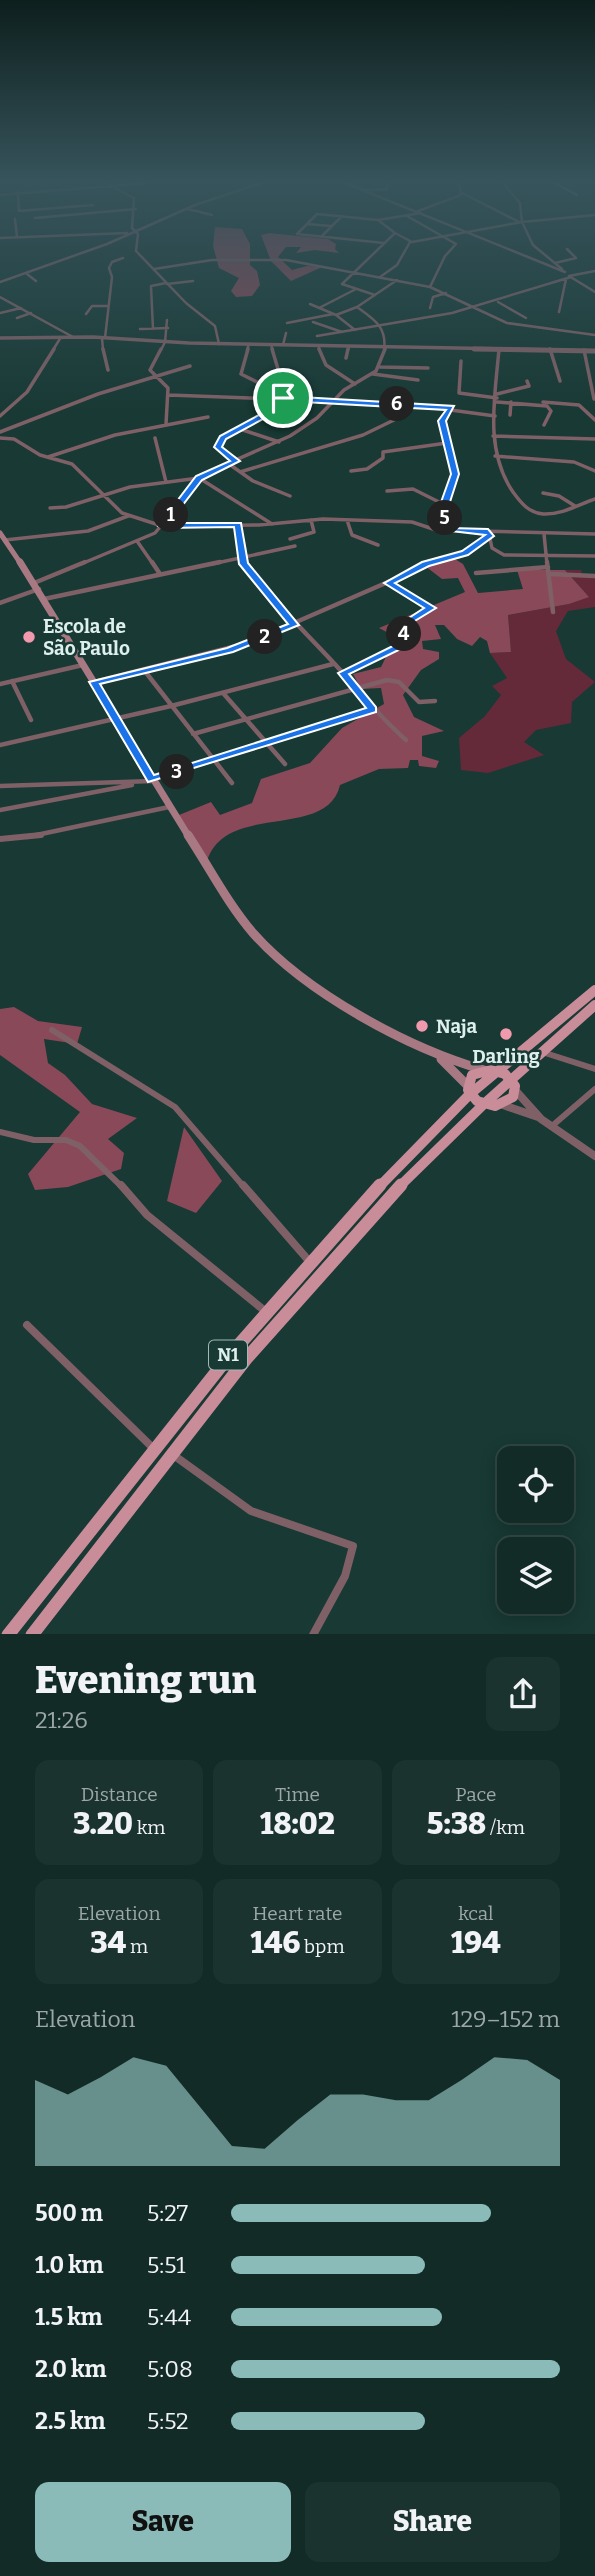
<!DOCTYPE html>
<meta charset="utf-8">
<style>
body{margin:0;font-family:Bitter,serif;background:#1b332f;color:#f1f3f6;height:100vh;display:flex;flex-direction:column;font-size:26px;white-space:nowrap}
*{box-sizing:border-box;margin:0}
p{font-size:23px;color:#9ca7a7}
.icon{flex:none;width:38px;height:38px;fill:none;stroke:currentColor;stroke-width:2;stroke-linecap:round;stroke-linejoin:round}
.map{position:relative;height:1634px;overflow:hidden}
.side{display:flex;flex-direction:column;background:#122b27;flex:1}
.side>*{flex:none}
.fabs{position:absolute;left:497px;top:1446px;display:grid;gap:14px}
.fabs a{display:grid;place-items:center;width:77px;height:77px;border-radius:14px;background:#122b27;box-shadow:0 4px 18px #0003,0 0 0 2px #314744;font-size:35px}
.pin{position:absolute;display:grid;place-items:center;width:60px;height:60px;color:#fff;margin:-30px;border:4px solid #fff;border-radius:50%;box-shadow:0 2px 7px #0007}
.km{position:absolute;width:35px;height:35px;margin:-18px;border-radius:50%;background:#222;color:#fff;font-size:19px;line-height:35px;text-align:center}
.round{display:grid;place-items:center;flex:none;width:74px;height:74px;border-radius:14px;background:#1b332f}
.headline{display:flex;align-items:center;justify-content:space-between;height:119px;padding:0 35px}
h1{font-size:38px;font-weight:800;line-height:52px}
.stats{display:grid;grid-template-columns:repeat(3,1fr);gap:10px;height:119px;padding:7px 35px}
.stats div{display:grid;align-content:center;border-radius:14px;background:#1b332f;text-align:center}
.stats b{font-size:30px;font-weight:800}
.stats small{font-size:19px;font-weight:400}
.stats p{font-size:19px}
.chart{height:196px;padding:14px 35px}
.chart p{display:flex;justify-content:space-between}
.chart svg{width:100%;height:126px;margin-top:7px;fill:#8bbbb9;opacity:.7}
.button{display:flex;gap:14px;margin-top:auto;padding:14px 35px}
.button a{flex:1;height:80px;border-radius:14px;background:#8bbbb9;color:#111;font-size:28px;font-weight:800;line-height:80px;text-align:center}
.button a+a{background:#1b332f;color:#f1f3f6}
ul{padding:0 35px;list-style:none;font-size:23px}
li{display:grid;grid-template-columns:112px 84px 1fr;align-items:center;height:52px}
li i{height:18px;border-radius:9px;background:#8bbbb9}
.map>svg:first-child{display:block}
</style>
<div class="map">
<svg width="595" height="1635" viewBox="0 0 595 1635">
<rect width="100%" height="100%" fill="#183934"/>
<path fill="#642a39" d="M565,570H581L583,576L595,577V607L568,611L556,631L566,659L595,682L572,702L571,723L536,730L524,742L544,755L488,773L461,770L459,738L485,716L501,695L492,686L507,678L490,653L511,652L508,615L569,604L588,596Z"/>
<path fill="#894958" d="M215,227L242,229L250,244V265L257,271L260,285L252,296L236,297L231,291L239,278L219,268L213,246Z
M269,233L328,239L336,244L335,249L339,253L315,250L296,253L301,247H286L278,257L292,270L307,266L322,267L291,281L271,261L261,235Z
M450,556L463,564L478,593L523,589L517,570H565L589,597L569,604L508,615L511,652L490,653L487,641L480,637L472,646L457,639L444,625H435L441,639L422,641L423,649L439,652V659L421,670L403,695L414,717L444,731L422,736V756L439,761L436,768L419,766L418,760H410L408,768L379,769L340,785C327,841 226,801 207,861L179,815L211,802L220,815L252,803L261,779L310,763L342,728L384,704L381,688L361,689L353,674L381,667L396,637L379,628L465,592L458,578L442,579L425,566Z
M14,1007L38,1021L82,1027L77,1044L44,1039L48,1063L65,1075L92,1104L137,1118L108,1139L124,1153L121,1169L68,1187L35,1190L28,1174L80,1112L0,1055V1009Z
M184,1127L222,1181L196,1213L167,1201Z"/>
<g fill="none" stroke-linecap="round" stroke-linejoin="round">
<path stroke="#5fa69d" stroke-width="2" d="M555,183L577,195"/>
<path stroke="#7f6066" stroke-width="2.5" d="M105,183L134,198L132,228L138,234L136,251L186,303L215,326L219,344
M345,183L565,272
M363,190L387,189L388,183
M18,192L19,211L93,205
M462,193L519,222
M0,195L146,183
M188,209L212,215
M418,211L461,195L459,183
M407,216L456,244L445,256L430,287
M35,218L136,209
M15,219L17,237
M307,224L331,226
M395,233L412,242L522,222L520,203L503,183
M297,234L317,214L378,220L421,213
M297,234L384,243
M322,236L342,216
M0,238L127,233
M555,263L576,258L567,249
M154,269L212,260H286L430,287L507,323L595,335
M562,269L533,245L522,222L595,215
M27,274L36,281
M569,276L595,292
M569,276L595,271
M380,277L397,265L410,242
M0,282L107,244L195,205L261,183
M167,284L193,281
M375,295L342,284L395,233L378,220
M0,297L73,337
M498,302L526,318
M310,304L336,315L355,330
M357,307C375,320 387,327 384,350
M319,308L356,289
M430,308L433,297L446,293
M559,312L566,279
M0,313L21,308
M86,314L92,306H108
M336,315L357,307L397,280
M17,318L31,313
M313,322L342,332
M287,323L333,314
M140,329L168,328
M153,329L151,286L166,283
M317,336L452,313L571,277
M102,338L103,350
M105,338L112,277L109,268L112,262L123,258
M271,345L273,350
M283,345L286,333
M319,346V350
M53,350L61,337
M161,350L165,342L167,320
M247,350L249,344
M348,350L349,346"/>
<path stroke="#7f6066" stroke-width="3.5" d="M103,349L108,370
M161,349L150,370L168,388L166,424
M248,349L241,374L261,384L258,398
M272,349L278,369
M319,349L326,365L355,384
M499,349C495,397 484,450 513,492C521,503 529,513 543,514C561,515 578,505 595,499
M550,349L560,381
M584,350L594,399
M346,358L348,349
M461,361L459,393L497,398
M380,367L428,368
M373,374L418,380
M497,394L529,386L527,381
M169,395L406,404L495,416
M497,402L547,406L551,411L544,425
M543,402L579,405L595,420
M510,415L511,402
M0,416L27,392L54,349
M240,429L279,442
M0,432L98,394L190,366
M493,436L595,439
M0,438L14,439L40,455L72,464L122,513L162,526L259,525L323,519L412,522L436,530L595,534
M155,438L166,482
M495,456L574,462L595,471
M48,457L115,435L208,417
M236,461L218,447L222,439L273,410L283,398
M229,464L253,481L290,496
M351,471L367,469L383,458V452L447,443
M240,472L363,435L394,420L406,404
M387,491L413,489L445,505
M543,493L559,496L575,506
M50,508L66,507L130,487L199,478L272,524
M347,520L352,535L378,545
M238,525L241,557L246,564
M447,530L445,505L454,467L442,421L451,408
M489,534L492,548L504,555L595,556
M544,534L547,564
M290,539L314,532L311,520
M5,540L88,531L128,516
M137,541L153,564
M81,564L155,533L204,474L290,436L317,418L344,390L376,371L385,349
M212,564L295,546
M427,564L465,553L489,536"/>
<path stroke="#7f6066" stroke-width="4.5" d="M152,562L160,574
M244,562C273,603 309,635 342,672C364,697 381,718 406,740
M547,562L553,612
M476,573L548,567
M550,574L595,576
M34,583L85,562
M44,599L220,562
M0,603L39,589
M144,670L232,783
M343,673L408,642L409,637L399,627L430,610L429,606L389,583
M12,681L31,720
M94,682L248,643L434,562
M0,684L83,665
M223,693L285,764
M193,734L387,680L399,682L419,702L435,701
M0,745L171,706L333,664
M153,779L373,710
M0,786L153,781
M0,810L132,785
M27,837L169,807"/>
<path stroke="#7f6066" stroke-width="6" d="M0,839L41,835
M52,1030L175,1107L244,1187
M542,1052L595,1069
M552,1126L595,1089
M0,1132L34,1140H66L80,1146L122,1187"/>
<path stroke="#7f6066" stroke-width="8" d="M121,1185L147,1215L265,1311
M243,1185L309,1261
M27,1325L153,1448
M172,1454L251,1511L353,1546L345,1576L313,1635"/>
<path stroke="#7f6066" stroke-width="3.5" d="M0,338L93,337L189,343L563,350"/>
<path stroke="#7f6066" stroke-width="5" d="M474,349L595,351"/>
<path stroke="#7f6066" stroke-width="8" d="M515,1090L541,1119L595,1156
M503,1105L538,1117"/>
<path stroke="#a97983" stroke-width="5" d="M0,533L21,564"/>
<path stroke="#a97983" stroke-width="7" d="M20,562L189,837"/>
<path stroke="#a97983" stroke-width="9" d="M188,835C209,867 228,904 253,933C306,993 408,1048 484,1070
M441,1059L467,1085"/>
<path stroke="#c98c99" stroke-width="10" d="M491,1070L505,1074L515,1086L513,1097L495,1106L477,1101L468,1090L472,1075Z
M379,1187L469,1095L595,990
M399,1187L484,1104L595,1005"/>
<path stroke="#c98c99" stroke-width="13" d="M8,1635L229,1356L380,1185
M32,1635L246,1359L401,1185"/>
</g>
<linearGradient id="sky" x2="0" y2="1"><stop stop-color="#0d1f1d"/><stop offset="0.44" stop-color="#37545c"/><stop offset="1" stop-color="#37545c" stop-opacity="0"/></linearGradient>
<rect width="595" height="412" fill="url(#sky)"/>
<path fill="#1a73e8" stroke="#fff" stroke-width="2" fill-rule="evenodd" d="M283,396L454,406L446,421L459,474L449,505L451,528L488,529L494,536L468,555L429,566L395,583L436,608L405,627L413,637L411,644L349,674L376,707V712L148,782L89,682L227,648L288,624L239,564L234,527L162,528L158,526L196,476L230,461L214,447L220,436L270,409ZM285,401L446,410L438,421L451,474L440,505L443,530L485,535L462,551L422,562L384,583L424,608L395,627L403,641L338,673L366,708L154,775L100,684L233,652L299,625L248,563L241,523H169L202,480L240,461L222,447L226,439L276,412Z"/>
<g fill="#f29aad" stroke="#183934" stroke-width="2.5">
<circle cx="29" cy="637" r="7"/>
<circle cx="422" cy="1026" r="7"/>
<circle cx="506" cy="1034" r="7"/>
</g>
<g text-anchor="middle" dominant-baseline="central" stroke-width="5" stroke-linejoin="round" paint-order="stroke">
<rect fill="#183934" stroke="#a3b9b6" stroke-width="2" x="209" y="1340.5" width="38" height="29" rx="5"/>
<g font-size="18" font-weight="bold" fill="#def0ed">
<text x="228" y="1355">N1</text>
</g>
<g font-size="19" font-weight="bold" fill="#def0ed" stroke="#183934" text-anchor="start">
<text x="43" y="626">Escola de<tspan x="43" dy="22">São Paulo</tspan></text>
<text x="436" y="1026">Naja</text>
<text x="506" y="1056" text-anchor="middle">Darling</text>
</g>
</g>
</svg>
<div class="fabs">
<a><svg class="icon" aria-label="locate" viewBox="0 0 24 24"><circle cx="12" cy="12" r="6"/><path d="M12 2v4M12 18v4M2 12h4M18 12h4"/></svg></a>
<a><svg class="icon" aria-label="layers" viewBox="0 0 24 24"><path d="M12 4l9 5-9 5-9-5zM3 14l9 5 9-5"/></svg></a>
</div>
<div class="pin" style="left:283px;top:398px;background:#1e9e55"><svg class="icon" aria-label="arrive" viewBox="0 0 24 24"><path d="M6 21V4h12l-3 4 3 4H6"/></svg></div>
<b class="km" style="left:171px;top:515px">1</b>
<b class="km" style="left:265px;top:637px">2</b>
<b class="km" style="left:177px;top:772px">3</b>
<b class="km" style="left:404px;top:634px">4</b>
<b class="km" style="left:445px;top:518px">5</b>
<b class="km" style="left:397px;top:404px">6</b>
</div>
<section class="side">
<div class="headline"><div><h1>Evening run</h1><p>21:26</p></div><a class="round"><svg class="icon" aria-label="share" viewBox="0 0 24 24"><path d="M12 15V3M7 8l5-5 5 5M5 13v7h14v-7"/></svg></a></div>
<div class="stats">
<div><p>Distance</p><b>3.20<small> km</small></b></div>
<div><p>Time</p><b>18:02</b></div>
<div><p>Pace</p><b>5:38<small> /km</small></b></div>
</div>
<div class="stats">
<div><p>Elevation</p><b>34<small> m</small></b></div>
<div><p>Heart rate</p><b>146<small> bpm</small></b></div>
<div><p>kcal</p><b>194</b></div>
</div>
<div class="chart"><p><span>Elevation</span>129–152 m</p>
<svg viewBox="0 0 160 44" preserveAspectRatio="none"><path d="M0 44V14L10 19L20 13L30 6L40 9L50 23L60 37L70 38L80 28L90 19L100 19L110 21L120 21L130 14L140 6L150 7L160 14V44z"/></svg>
</div>
<ul>
<li><b>500 m</b>5:27<i style="width:79%"></i></li>
<li><b>1.0 km</b>5:51<i style="width:59%"></i></li>
<li><b>1.5 km</b>5:44<i style="width:64%"></i></li>
<li><b>2.0 km</b>5:08<i style="width:100%"></i></li>
<li><b>2.5 km</b>5:52<i style="width:59%"></i></li>
</ul>
<div class="button"><a>Save</a><a>Share</a></div>
</section>
